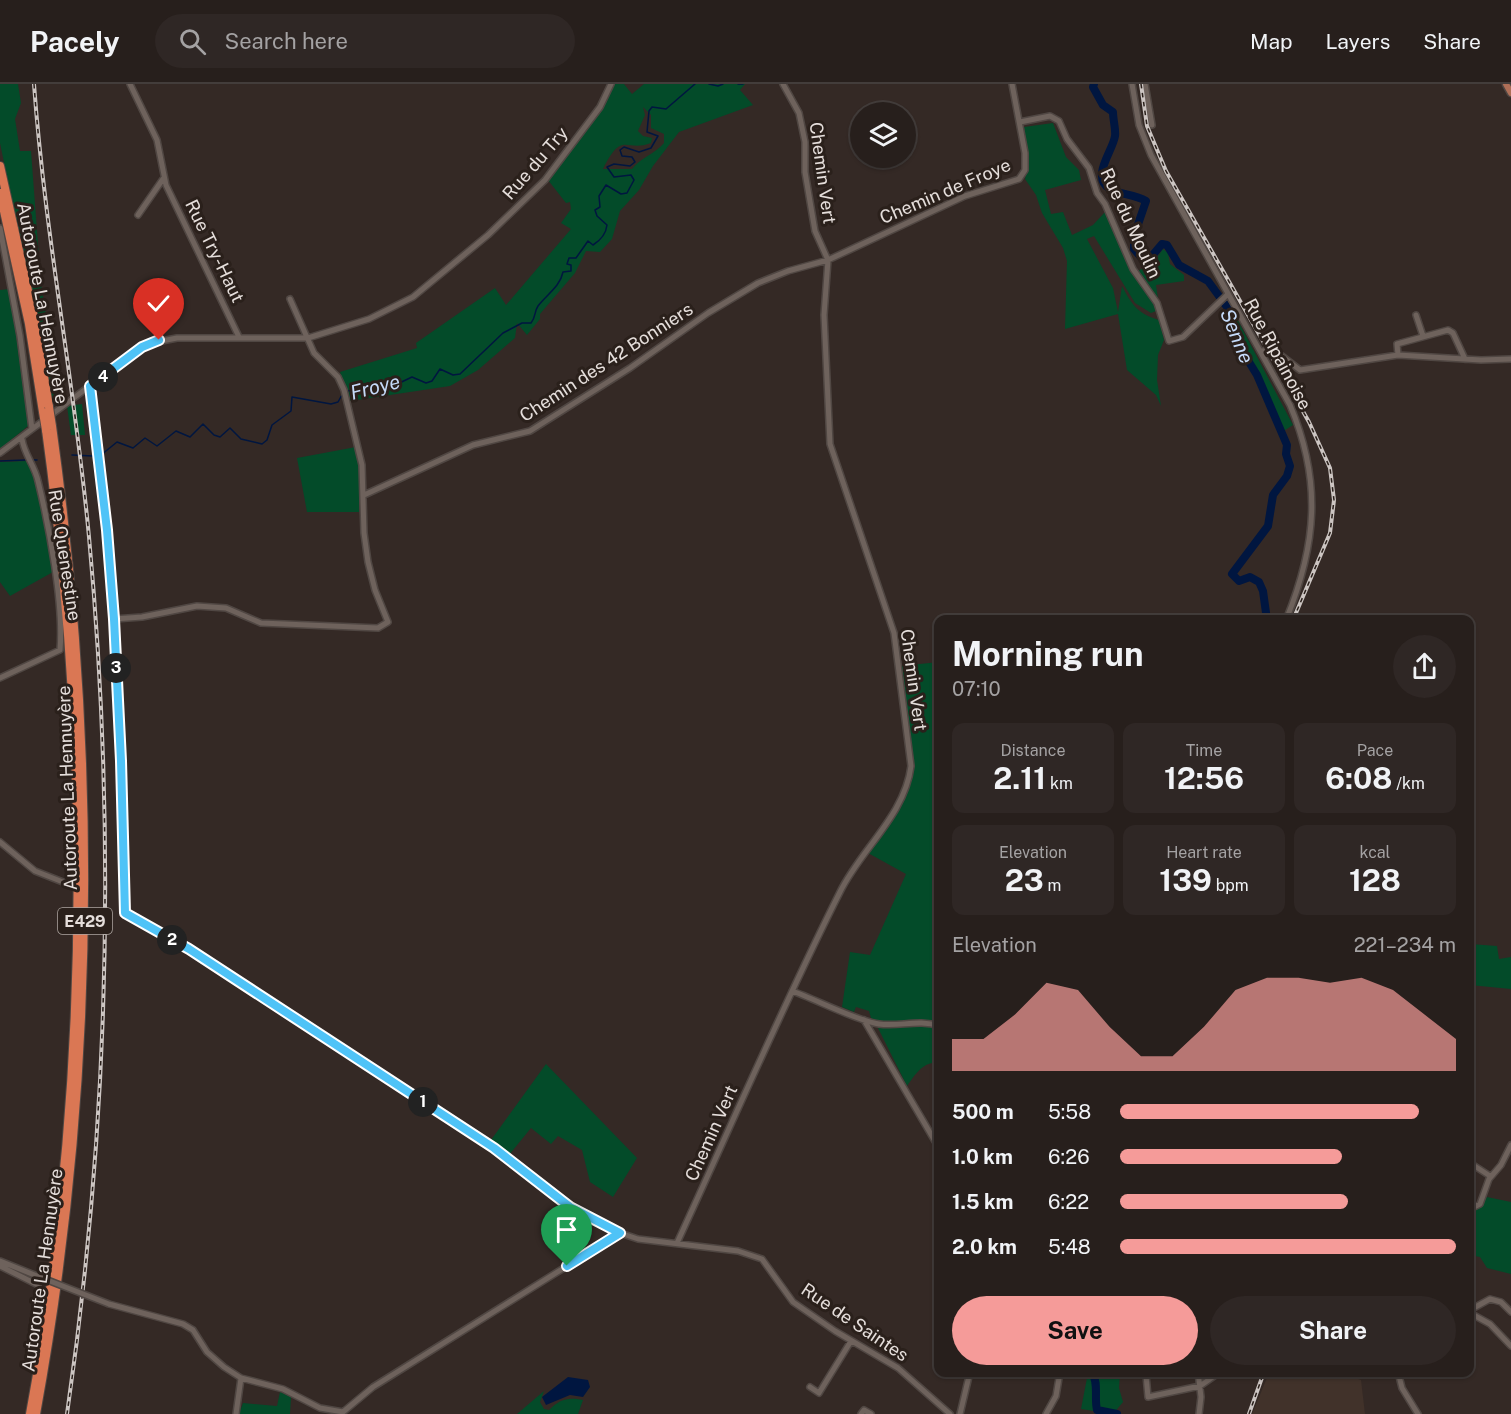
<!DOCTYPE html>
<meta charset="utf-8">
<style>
body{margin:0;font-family:"Public Sans",sans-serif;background:#2f2725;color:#f1f3f6;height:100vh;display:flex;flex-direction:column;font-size:22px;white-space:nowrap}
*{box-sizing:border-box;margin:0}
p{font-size:20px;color:#a4a2a3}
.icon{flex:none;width:33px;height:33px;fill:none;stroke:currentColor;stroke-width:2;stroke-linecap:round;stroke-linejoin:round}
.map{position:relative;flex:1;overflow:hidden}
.details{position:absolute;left:934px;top:531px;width:540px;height:762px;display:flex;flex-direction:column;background:#271f1c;border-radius:12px;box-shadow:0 2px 4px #0004,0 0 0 2px #433d3b}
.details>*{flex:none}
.tools{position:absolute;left:850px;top:18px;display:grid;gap:12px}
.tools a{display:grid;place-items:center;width:66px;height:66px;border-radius:50%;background:#271f1c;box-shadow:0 2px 4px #0004,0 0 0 2px #433d3b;font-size:30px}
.pin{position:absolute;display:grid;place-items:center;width:51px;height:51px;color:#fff;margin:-62px -26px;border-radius:50% 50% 50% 0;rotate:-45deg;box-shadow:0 0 6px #0007}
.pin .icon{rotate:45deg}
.km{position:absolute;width:30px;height:30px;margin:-15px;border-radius:50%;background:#222;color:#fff;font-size:16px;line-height:30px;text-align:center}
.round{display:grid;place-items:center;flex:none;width:63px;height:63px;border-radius:32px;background:#2f2725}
.overview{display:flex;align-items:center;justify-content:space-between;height:102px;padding:0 18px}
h1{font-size:33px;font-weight:700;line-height:45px}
.figures{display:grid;grid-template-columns:repeat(3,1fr);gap:9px;height:102px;padding:6px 18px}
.figures div{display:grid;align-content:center;border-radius:12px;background:#2f2725;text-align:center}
.figures b{font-size:30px;font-weight:700}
.figures small{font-size:16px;font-weight:400}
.figures p{font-size:16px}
.chart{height:168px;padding:12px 18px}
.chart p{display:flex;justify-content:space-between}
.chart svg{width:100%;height:108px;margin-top:6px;fill:#f59b99;opacity:.7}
.button{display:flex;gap:12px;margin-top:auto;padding:12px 18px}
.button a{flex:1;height:69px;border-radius:36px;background:#f59b99;color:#111;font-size:24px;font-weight:700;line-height:69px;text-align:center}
.button a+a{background:#2f2725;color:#f1f3f6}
ul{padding:0 18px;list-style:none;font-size:20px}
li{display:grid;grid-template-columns:96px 72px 1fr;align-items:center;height:45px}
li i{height:15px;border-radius:8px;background:#f59b99}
header{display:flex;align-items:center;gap:36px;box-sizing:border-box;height:84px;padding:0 30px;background:#271f1c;border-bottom:2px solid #433d3b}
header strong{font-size:28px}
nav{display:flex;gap:33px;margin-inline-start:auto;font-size:21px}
.search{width:420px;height:54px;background:#2f2725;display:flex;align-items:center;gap:15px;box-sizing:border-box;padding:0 21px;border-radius:33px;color:#a4a2a3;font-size:22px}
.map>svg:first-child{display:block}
</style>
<header>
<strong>Pacely</strong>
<div class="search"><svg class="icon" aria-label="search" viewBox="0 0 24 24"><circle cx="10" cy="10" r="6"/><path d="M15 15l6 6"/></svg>Search here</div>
<nav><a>Map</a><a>Layers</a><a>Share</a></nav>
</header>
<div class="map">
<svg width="1511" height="1330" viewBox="0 0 1511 1330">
<rect width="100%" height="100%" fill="#342925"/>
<path fill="#41322a" d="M1269,1289H1342L1361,1296L1365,1330H1252Z"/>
<path fill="#034b29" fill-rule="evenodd" d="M0,0H18L21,19L15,35L20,67H31L41,200L59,312L53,318L0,59Z
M615,0H624L632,10L644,0H745L740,6L753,21L679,48L653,82L639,106L620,127L612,155L600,168L586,167L575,189L540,230V235L527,251L517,239L515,254L478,286L450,302L350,317L340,288L417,264L416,259L495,204L506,221L571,145L561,139L571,125L570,118L566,119L548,96L603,23ZM643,23L651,31V44L664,50V59C655,70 641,73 632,85H603C623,45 625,69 651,59L652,54L643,52L638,47L645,31Z
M1053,39L1066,73L1079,86L1081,96L1045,106L1051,130L1063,128L1072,151L1093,141L1106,127L1136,194L1151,214L1156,227L1151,229L1135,219L1094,152L1087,155L1113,204L1118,228L1122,202C1132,221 1138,230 1159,236L1164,256L1158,271L1157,296L1161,322L1156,311L1127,286L1118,230L1065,245L1067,177L1063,164L1042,129L1036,111L1025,95L1029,77L1024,43Z
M1163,165L1168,169L1170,180L1184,191V197L1156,201L1158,215L1138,187L1153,179Z
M10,205L28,342L0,365V206Z
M1236,233L1293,341L1282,348L1243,265Z
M82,320L85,351H71L67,322Z
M356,363L359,382V428H307L297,374Z
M27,377L36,395L53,488L10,512L0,498V378Z
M939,578V979C923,977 916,990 907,1002L877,942L925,941L927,937L883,939L871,934L869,927L856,923L854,928L842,923L850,868L870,871L906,790L868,769L892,737L914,688L901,582Z
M1470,860L1497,862L1499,875L1511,873V905L1470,901Z
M546,980L637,1074L613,1113L590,1098L582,1066L558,1052L551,1060L531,1044L509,1071L491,1056Z
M1487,1113L1511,1118V1190L1487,1184L1480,1173L1470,1171V1127L1481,1123Z
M1085,1289H1120L1119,1304L1123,1318L1113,1330L1081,1325L1087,1294Z
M544,1307L540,1318L544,1325L549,1326C560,1315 568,1313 583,1316L578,1330H517Z
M280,1308L291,1313L290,1330H239L243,1319L277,1322Z"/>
<path fill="#001640" d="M568,1293L588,1296L590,1303L583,1313L570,1311L546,1321L542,1313Z"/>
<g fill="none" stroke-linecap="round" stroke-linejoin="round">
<path stroke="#001640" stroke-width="1.5" d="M709,0L718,2L723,0
M738,0H743
M347,307L391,303L412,293L426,299L432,297L440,285L453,291L460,290L503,249L522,239H531C536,233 534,228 538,222C547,210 560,203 563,188L571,187V181L567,180L569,174H576L588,157L593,161C601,156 606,150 607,141L597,132L595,126L600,123L599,112L606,101L621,110L627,109L634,96L631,91L614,93L607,83L614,80L630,82L635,78L632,73L622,72L620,66L624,63L639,68L651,64L658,52L647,48L649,27L652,23L666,25L695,0
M72,371L93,372
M101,371L117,358L133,364L145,354L157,362L176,347L190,353L203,340L214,351L220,353L230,344L241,355L262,360L267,356L272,341L291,327L292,313L331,320L338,318L343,309
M31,376H37
M0,377L26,376"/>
<path stroke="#001640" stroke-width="8" d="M1094,0L1093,3L1103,21L1113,28C1113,36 1116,45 1115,52C1113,67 1090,93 1110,105C1121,111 1134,110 1146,117L1134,152V165L1146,179L1162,160L1167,161L1179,181L1208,197L1227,223L1241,265L1257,291L1287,361L1286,370L1290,382L1287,392L1273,411L1268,442L1232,490L1239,497L1250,493L1259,498L1263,507L1267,536
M1092,1288C1099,1300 1094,1313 1097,1326L1117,1330"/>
<defs>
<path id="minor" d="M130,0L157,56L166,101L239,253
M1132,0L1139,41L1151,71L1290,321C1322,397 1317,460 1286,536
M1145,0L1152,41
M1020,38L1050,32L1059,37L1067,55L1089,84L1097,109L1105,120L1133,185L1157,219L1169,257L1183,253L1228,210
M138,131L163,95
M0,144L20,252L32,345
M1416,231L1423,252
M1261,267L1274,266L1300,286L1398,271L1481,276L1511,275
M1398,271L1397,260L1448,246L1453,249L1465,275
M89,302L107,446L114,535L126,831L189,865L439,1028L509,1075L579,1128L620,1149L638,1155L738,1167L762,1175L793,1218L835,1247L898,1284L950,1330
M0,369L146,260L177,254H308L369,235L413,213L488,151L545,96L600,23L611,0
M364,411L473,361L530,347L630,284L708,229L758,199L788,187L828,176L965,112L1019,95L1025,86V69L1012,0
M114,535L142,533L197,522L226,524L261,539L378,544L388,538L375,506L368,478L364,449L362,381L344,306L338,293L314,269L290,215
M0,594L60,566C64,521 49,442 38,397C35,382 24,370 22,355
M0,758L35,787L68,800
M792,907C815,915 857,937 879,940C899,943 919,935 939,942
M864,936L939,1064
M1470,1079L1490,1092
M1470,1125L1480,1120L1489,1095L1501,1081L1511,1061
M677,1159C731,1042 782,923 840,808C861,765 905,731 911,682L894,549L830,360L824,231L828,176L815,147L805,88V58L799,29L783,0
M0,1177L37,1192
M0,1182L38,1201
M109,1220L183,1240L193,1246L207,1268L224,1283L241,1294L283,1305L320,1324L343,1328L373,1303L620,1149
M1470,1226L1490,1215L1501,1218L1511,1228
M1470,1229L1490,1240L1511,1262
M1198,1288L1201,1313L1199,1330
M1398,1288L1402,1304L1418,1330
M1146,1291L1148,1313L1200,1302L1220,1288
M810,1303L819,1309L851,1257
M236,1330L241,1294
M861,1330L864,1326L871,1330
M960,1330L970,1288
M1046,1330L1056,1312L1060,1288"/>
<path id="major" d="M1506,0L1511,9"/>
<path id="highway" d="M0,82L35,238L49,323
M0,109L29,240L43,328
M30,1330C90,1004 91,674 46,346
M36,1330C96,1003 98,671 52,342"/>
</defs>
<use href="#minor" stroke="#504743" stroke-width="8"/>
<use href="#major" stroke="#504743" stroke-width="9"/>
<use href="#highway" stroke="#504743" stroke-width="10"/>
<use href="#minor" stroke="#6e625c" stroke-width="5"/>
<use href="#major" stroke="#af6f57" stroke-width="6"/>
<use href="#highway" stroke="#da7754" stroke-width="8"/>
<defs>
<path id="rail" d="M34,0C45,152 75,302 89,453C116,744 109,1041 67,1330
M1141,0L1147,42L1166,87L1309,338L1330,384L1334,416L1330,449L1293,536
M1249,1330L1264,1288"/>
</defs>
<use href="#rail" stroke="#ccc5c2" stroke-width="4"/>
<use href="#rail" stroke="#2a201b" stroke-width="1.5" stroke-dasharray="4.5" stroke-linecap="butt"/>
<defs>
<path id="minor-bridge" d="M37,1192L109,1220"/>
<path id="highway-bridge" d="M49,323L52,342
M43,328L46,346"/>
</defs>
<use href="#minor-bridge" stroke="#504743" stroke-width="8" stroke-linecap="butt"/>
<use href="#highway-bridge" stroke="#504743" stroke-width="10" stroke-linecap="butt"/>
<use href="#minor-bridge" stroke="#6e625c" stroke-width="5"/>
<use href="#highway-bridge" stroke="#da7754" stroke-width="8"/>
</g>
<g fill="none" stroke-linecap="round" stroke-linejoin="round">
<defs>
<path id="route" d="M159,256L142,263L90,302L107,446L114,535L121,677L125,829L189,865L494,1064L570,1123L620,1149L567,1182"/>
</defs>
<use href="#route" stroke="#fff" stroke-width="12"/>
<use href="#route" stroke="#4fc3f7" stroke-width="8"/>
</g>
<g text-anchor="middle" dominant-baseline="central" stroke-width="6" stroke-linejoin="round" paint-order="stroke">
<rect fill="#2a201b" stroke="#ada5a1" stroke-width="1.5" x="58" y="824" width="54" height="26" rx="4.5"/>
<g font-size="16" font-weight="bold" fill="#e5dedb">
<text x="85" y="837">E429</text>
</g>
<g font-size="18" fill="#e5dedb" stroke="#2a201b">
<text transform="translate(535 79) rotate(-49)">Rue du Try</text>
<text transform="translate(823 89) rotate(82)">Chemin Vert</text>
<text transform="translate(945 107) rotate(-23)">Chemin de Froye</text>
<text transform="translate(1131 139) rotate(65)">Rue du Moulin</text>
<text transform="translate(215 167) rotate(64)">Rue Try-Haut</text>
<text transform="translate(43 219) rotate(79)">Autoroute La Hennuyère</text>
<text transform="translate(1278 270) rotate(62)">Rue Ripainoise</text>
<text transform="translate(606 278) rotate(-33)">Chemin des 42 Bonniers</text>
<text transform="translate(65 471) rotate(81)">Rue Quenestine</text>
<text transform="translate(914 596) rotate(82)">Chemin Vert</text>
<text transform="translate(67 704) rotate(-92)">Autoroute La Hennuyère</text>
<text transform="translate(711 1049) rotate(-66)">Chemin Vert</text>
<text transform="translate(42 1186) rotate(-82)">Autoroute La Hennuyère</text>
<text transform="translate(855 1238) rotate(34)">Rue de Saintes</text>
</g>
<g font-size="20" font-style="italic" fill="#c5daf8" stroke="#2a201b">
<text transform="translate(1237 252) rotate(68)">Senne</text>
<text transform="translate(375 303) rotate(-14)">Froye</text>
</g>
</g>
</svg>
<div class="tools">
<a><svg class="icon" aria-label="layers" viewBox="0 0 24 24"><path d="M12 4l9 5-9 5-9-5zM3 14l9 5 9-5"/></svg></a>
</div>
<div class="pin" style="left:567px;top:1182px;background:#1e9e55"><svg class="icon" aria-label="arrive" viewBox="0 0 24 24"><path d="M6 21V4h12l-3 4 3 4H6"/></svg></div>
<div class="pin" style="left:159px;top:256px;background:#d93025"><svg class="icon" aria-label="check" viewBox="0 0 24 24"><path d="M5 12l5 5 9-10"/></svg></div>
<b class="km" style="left:423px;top:1018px">1</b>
<b class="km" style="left:172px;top:856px">2</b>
<b class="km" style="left:116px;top:584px">3</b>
<b class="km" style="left:103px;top:293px">4</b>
<section class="details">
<div class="overview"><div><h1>Morning run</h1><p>07:10</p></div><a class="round"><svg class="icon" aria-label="share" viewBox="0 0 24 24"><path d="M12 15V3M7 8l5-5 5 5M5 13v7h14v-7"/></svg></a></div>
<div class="figures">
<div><p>Distance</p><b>2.11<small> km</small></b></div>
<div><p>Time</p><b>12:56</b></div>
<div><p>Pace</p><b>6:08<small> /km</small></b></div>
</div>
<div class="figures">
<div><p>Elevation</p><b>23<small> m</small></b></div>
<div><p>Heart rate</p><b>139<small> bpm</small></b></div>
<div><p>kcal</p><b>128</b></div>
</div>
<div class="chart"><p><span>Elevation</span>221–234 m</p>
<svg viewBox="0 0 160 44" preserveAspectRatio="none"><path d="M0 44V31L10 31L20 21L30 8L40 11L50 26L60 38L70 38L80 26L90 11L100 6L110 6L120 8L130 6L140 11L150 21L160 31V44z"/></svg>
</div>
<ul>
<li><b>500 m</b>5:58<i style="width:89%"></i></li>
<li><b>1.0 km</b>6:26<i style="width:66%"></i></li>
<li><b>1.5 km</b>6:22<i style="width:68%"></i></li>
<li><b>2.0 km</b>5:48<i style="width:100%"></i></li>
</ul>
<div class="button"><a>Save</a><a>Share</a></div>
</section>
</div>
